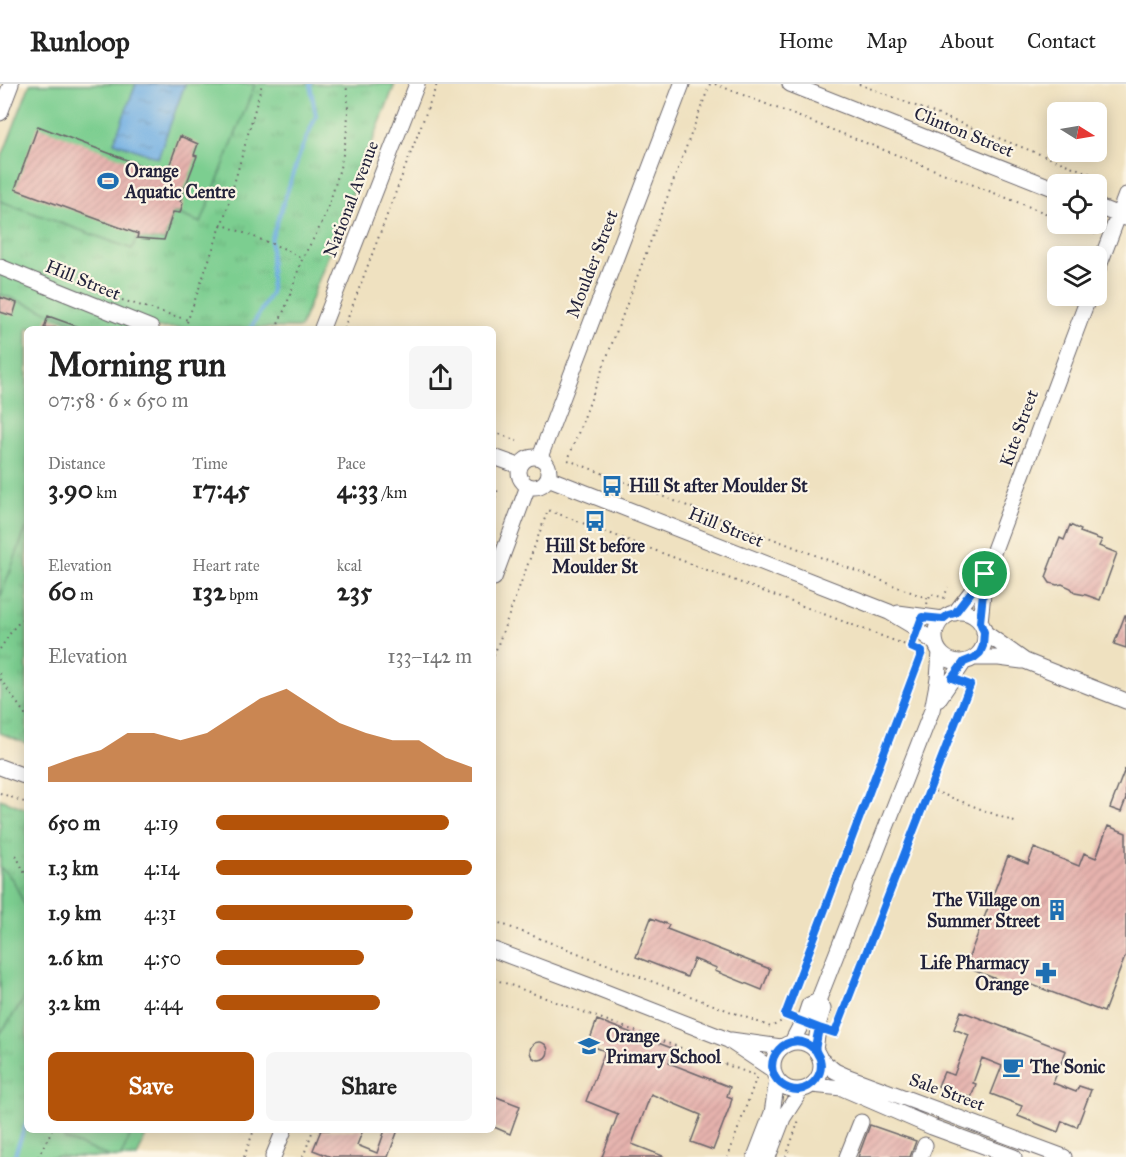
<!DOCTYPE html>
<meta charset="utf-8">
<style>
body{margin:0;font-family:"IM FELL Great Primer",serif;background:#f6f6f6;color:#222;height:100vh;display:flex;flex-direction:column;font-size:22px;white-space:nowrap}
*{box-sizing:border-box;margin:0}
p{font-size:20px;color:#767676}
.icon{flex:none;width:33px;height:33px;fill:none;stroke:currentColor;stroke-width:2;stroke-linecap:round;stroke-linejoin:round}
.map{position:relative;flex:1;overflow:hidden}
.panel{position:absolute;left:24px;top:242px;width:472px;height:807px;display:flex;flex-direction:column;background:#fff;border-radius:9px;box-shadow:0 3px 15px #0003}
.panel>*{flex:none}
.needle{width:39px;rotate:101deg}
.controls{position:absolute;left:1047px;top:18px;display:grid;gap:12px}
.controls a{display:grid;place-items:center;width:60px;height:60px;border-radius:9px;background:#fff;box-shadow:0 3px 15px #0003;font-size:30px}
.pin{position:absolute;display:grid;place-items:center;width:51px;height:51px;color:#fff;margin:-26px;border:3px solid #fff;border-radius:50%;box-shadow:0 2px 6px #0007}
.round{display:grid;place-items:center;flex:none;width:63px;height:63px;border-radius:9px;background:#f6f6f6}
.summary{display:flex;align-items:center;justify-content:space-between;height:102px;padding:0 24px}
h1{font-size:33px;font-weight:700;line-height:45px}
.metrics{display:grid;grid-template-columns:repeat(3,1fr);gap:9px;height:102px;padding:6px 24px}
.metrics div{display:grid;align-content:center}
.metrics b{font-size:26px;font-weight:700}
.metrics small{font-size:16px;font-weight:400}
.metrics p{font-size:16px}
.chart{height:168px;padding:12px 24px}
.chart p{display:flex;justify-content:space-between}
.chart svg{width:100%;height:108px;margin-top:6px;fill:#b45309;opacity:.7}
.cta{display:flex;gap:12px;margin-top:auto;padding:12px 24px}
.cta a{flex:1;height:69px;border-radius:9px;background:#b45309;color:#fff;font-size:24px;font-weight:700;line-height:69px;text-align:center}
.cta a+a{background:#f6f6f6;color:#222}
ul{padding:0 24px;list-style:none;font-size:20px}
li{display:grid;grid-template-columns:96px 72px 1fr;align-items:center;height:45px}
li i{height:15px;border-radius:8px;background:#b45309}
header{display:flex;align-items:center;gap:36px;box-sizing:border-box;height:84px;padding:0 30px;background:#fff;border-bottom:2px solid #e0e0e0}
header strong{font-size:28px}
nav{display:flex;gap:33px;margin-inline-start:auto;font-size:21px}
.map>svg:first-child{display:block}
</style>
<header>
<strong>Runloop</strong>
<nav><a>Home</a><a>Map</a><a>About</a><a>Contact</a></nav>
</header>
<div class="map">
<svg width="1126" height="1073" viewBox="0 0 1126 1073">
<defs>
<pattern id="park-tufts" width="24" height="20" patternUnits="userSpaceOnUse" patternTransform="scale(1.5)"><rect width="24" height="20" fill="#7cce90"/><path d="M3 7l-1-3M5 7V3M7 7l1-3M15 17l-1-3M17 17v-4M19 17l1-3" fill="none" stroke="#6bb17d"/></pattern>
<pattern id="water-ripples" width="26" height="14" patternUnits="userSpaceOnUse" patternTransform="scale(1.5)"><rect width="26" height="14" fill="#70aee2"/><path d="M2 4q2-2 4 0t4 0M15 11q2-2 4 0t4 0" fill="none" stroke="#5c8db8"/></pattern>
<pattern id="building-hatch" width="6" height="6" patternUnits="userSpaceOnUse" patternTransform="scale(1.5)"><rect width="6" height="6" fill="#e6b2ad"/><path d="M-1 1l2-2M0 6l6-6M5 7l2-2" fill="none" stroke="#c59996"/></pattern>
</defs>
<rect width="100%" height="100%" fill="#fcf5e5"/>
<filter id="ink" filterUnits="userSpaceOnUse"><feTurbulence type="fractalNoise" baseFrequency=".0167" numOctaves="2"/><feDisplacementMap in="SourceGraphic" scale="12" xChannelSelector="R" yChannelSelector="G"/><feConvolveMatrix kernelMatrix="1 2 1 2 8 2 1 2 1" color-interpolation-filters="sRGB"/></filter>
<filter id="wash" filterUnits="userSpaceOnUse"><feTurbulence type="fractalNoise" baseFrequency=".008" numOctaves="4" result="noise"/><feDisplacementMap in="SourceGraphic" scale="24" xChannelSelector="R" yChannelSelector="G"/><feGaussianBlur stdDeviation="1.35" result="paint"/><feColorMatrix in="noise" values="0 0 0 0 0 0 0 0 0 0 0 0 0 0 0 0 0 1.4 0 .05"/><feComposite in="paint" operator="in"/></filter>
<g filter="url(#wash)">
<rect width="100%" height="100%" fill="#efe1c0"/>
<path fill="url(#park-tufts)" stroke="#4f7866" stroke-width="1.5" d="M33,0H395L300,244H27V660L0,649V91Z
M0,715L27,725V1046H148L137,1073H0Z"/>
<path fill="#7cce90" stroke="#4f7866" stroke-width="1.5" d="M30,0H255L201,139L173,128L164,156L137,154L132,165L0,117V78Z
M0,210L92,244H27V442L0,514Z
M0,783L13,796L27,826V905L24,915L0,950Z
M68,1046H122L131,1049L121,1073H111L64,1055Z"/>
<path fill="url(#water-ripples)" stroke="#49688e" stroke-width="1.5" d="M136,0H185L158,74L114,58Z"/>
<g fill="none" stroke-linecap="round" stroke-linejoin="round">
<path stroke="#70aee2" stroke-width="4" d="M251,244L271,209V156L300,69L316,32L310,0
M14,1073L27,1037"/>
</g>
<g id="blocks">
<path fill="url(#building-hatch)" d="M38,42L166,91L180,52L198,60L194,71L197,72L180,117L183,119L180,129L173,128L164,156L137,154L138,150L15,105Z
M0,213L17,219L13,232L0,228Z
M48,232L79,243V244H44Z
M1070,441L1081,446L1080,448L1102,456L1099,462L1117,469L1100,516L1086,511L1075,509L1071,504L1062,500L1057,501L1050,499L1046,493L1049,485H1048L1060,454L1064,456Z
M1125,531H1126V564L1114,560Z
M1125,685L1126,715L1121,728L1110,724Z
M1108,742L1126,749V870L1104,928L1022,897L1020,904L965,883L1008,772L1028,780L1034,764L1079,782L1084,769L1096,774Z
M651,834L669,841L667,845L770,885L762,906L715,887L717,884L694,875L687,893L636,873Z
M961,927L1066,967L1053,999L1076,1008L1079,1002L1091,1006L1077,1043L1062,1037L1058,1048L1018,1032L1022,1022L991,1010L1002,982L982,974L973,999L976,1000L971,1014L938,1002L944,988L954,991L969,951L954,945Z
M597,936L674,965L669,979L730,1003L727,1012L732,1014L730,1022L713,1066L691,1058L701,1031L651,1010L632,1060L663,1072L662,1073H602L618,1030L586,1017L605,967L589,961L591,956L590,955Z
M530 967a9 9 0 1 1 18 0a9 9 0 1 1-18 0Z
M494,1012L520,1022L510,1050L494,1043Z
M870,1041L916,1057L910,1073H858Z
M321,1046H363L357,1061L377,1069L385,1046H398L388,1073H331L313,1066Z"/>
</g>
</g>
<g filter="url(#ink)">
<use href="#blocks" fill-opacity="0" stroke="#6a656a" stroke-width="1.5"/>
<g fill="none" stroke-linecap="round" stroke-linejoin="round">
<defs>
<path id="minor" d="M790,0L1058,106
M0,29L11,0
M1096,122L1126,134
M0,183L151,244
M1096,190L1126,111
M322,244L417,0
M519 388a15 15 0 1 1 30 0a15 15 0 1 1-30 0Z
M494,373L519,382
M540,373L682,0
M548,394L889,528L911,541L935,559
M494,494L528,402
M935 553a25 25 0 1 1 50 0a25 25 0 1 1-50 0Z
M898,529L943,535
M955,529L984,491
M980,538L985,490L1089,212
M984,548L1025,577L1126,617
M974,574H999L1022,577
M938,616L964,578
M0,683L27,693
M494,866L590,902L728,956L773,986
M731,956L781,963
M773 982a24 24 0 1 1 48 0a24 24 0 1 1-48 0Z
M792,958L805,933L809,921L818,917L932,626L938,595L940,568
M815,966L819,938L823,925L818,917
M820,975L835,987L846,992L1064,1073
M812,1001L842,1004L932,1043L1014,1073
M273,1073L284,1046
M755,1073L772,1029L777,996
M768,1073L783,1034L801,1006
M847,1073L861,1038
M920,1073L925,1061"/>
</defs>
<use href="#minor" stroke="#6a656a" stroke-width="17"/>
<path stroke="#6a656a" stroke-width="2" stroke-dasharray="1.5 4.5" stroke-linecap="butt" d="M710,0L568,376L929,515
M715,0L1058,134
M859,0L1104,95
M221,140L285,165L303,175
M1072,140L1096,150
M122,216L188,236
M185,244L227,125L262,0
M275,244C288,224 293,199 302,176C309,161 319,147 325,131C340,90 353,44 346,0
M344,244L437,0
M494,348L517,357
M494,403L498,405L494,417
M927,520L931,510L944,514L948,503
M0,565L13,545L27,530
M494,571L548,426L911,563
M0,589L1,596L27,633
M929,705L1017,739
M0,709L27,719
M16,771L27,794
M494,837L771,943L782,937L922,568L911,563L913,559
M494,895L757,992L728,1073
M833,948L835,949L970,601L967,600
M38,1073L52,1046
M244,1073L254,1046
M303,1073L313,1046
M786,1073L799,1036"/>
<use href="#minor" stroke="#fff" stroke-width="15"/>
</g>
</g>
<g fill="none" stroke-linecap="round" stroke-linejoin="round" filter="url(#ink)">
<defs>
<path id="route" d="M985,490L955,529L948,531L943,535L922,533L911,563L922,568L785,931L819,944C818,950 814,961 816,967C817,970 819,972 820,975C824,990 813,1004 798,1006C792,1006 786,1004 781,1000C756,979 789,940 815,966L819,944L835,949L970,601L952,594L964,578L974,574L980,569L983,562L984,548L980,538L985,490"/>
</defs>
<use href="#route" stroke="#fff" stroke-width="12"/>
<use href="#route" stroke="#1a73e8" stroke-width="8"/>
</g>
<defs>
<symbol id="stadium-bare" viewBox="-9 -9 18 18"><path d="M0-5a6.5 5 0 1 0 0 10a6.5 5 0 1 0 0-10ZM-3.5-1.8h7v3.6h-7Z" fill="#1f6fb2" stroke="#fcf5e5" stroke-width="2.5" paint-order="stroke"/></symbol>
<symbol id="bus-bare" viewBox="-9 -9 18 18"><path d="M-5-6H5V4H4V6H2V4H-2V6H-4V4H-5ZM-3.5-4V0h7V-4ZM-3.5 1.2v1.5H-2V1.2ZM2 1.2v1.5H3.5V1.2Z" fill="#1f6fb2" stroke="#fcf5e5" stroke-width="2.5" paint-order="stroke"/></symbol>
<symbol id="building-bare" viewBox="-9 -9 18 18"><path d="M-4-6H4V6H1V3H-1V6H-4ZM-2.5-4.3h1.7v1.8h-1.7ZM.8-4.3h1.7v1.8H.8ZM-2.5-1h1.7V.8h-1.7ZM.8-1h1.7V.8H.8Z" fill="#1f6fb2" stroke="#fcf5e5" stroke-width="2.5" paint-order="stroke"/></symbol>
<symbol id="pharmacy-bare" viewBox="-9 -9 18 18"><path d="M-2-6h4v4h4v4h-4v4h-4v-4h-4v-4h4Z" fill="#1f6fb2" stroke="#fcf5e5" stroke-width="2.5" paint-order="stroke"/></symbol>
<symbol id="school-bare" viewBox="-9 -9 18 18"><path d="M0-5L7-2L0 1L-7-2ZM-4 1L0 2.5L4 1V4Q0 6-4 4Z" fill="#1f6fb2" stroke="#fcf5e5" stroke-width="2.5" paint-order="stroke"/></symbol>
<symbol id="cafe-bare" viewBox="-9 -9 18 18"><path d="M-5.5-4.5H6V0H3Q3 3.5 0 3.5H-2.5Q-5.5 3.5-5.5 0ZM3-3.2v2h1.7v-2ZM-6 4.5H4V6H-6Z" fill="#1f6fb2" stroke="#fcf5e5" stroke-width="2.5" paint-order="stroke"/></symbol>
</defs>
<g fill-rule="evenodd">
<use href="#stadium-bare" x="93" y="82" width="30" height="30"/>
<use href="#bus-bare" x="597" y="387" width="30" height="30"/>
<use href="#bus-bare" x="580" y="422" width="30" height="30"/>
<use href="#building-bare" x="1042" y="811" width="30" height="30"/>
<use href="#pharmacy-bare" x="1031" y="874" width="30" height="30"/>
<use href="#school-bare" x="574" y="947" width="30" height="30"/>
<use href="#cafe-bare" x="998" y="968" width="30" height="30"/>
</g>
<g text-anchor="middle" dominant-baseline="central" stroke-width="4.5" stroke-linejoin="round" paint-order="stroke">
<g font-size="18" fill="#22223b" stroke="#fcf5e5">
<text transform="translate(964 48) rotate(22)">Clinton Street</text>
<text transform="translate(351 115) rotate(-69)">National Avenue</text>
<text transform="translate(592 180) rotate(-69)">Moulder Street</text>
<text transform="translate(83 196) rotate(22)">Hill Street</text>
<text transform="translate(1019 344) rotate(-70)">Kite Street</text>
<text transform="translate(726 443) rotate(22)">Hill Street</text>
<text transform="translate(947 1008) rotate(20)">Sale Street</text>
</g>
<g font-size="18" font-weight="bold" fill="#22223b" stroke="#fcf5e5" text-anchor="start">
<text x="125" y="87">Orange<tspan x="125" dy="21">Aquatic Centre</tspan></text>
<text x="629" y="402">Hill St after Moulder St</text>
<text x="595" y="462" text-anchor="middle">Hill St before<tspan x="595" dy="21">Moulder St</tspan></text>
<text x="1040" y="816" text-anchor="end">The Village on<tspan x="1040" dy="21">Summer Street</tspan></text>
<text x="1029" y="879" text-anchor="end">Life Pharmacy<tspan x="1029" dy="21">Orange</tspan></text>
<text x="606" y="952">Orange<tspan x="606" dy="21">Primary School</tspan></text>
<text x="1030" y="983">The Sonic</text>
</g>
</g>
</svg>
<div class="controls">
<a><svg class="needle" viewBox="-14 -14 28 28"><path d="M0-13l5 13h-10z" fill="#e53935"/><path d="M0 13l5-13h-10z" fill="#767676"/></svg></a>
<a><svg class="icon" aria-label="locate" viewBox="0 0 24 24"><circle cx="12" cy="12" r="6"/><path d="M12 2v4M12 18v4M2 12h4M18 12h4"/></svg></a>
<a><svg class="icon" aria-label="layers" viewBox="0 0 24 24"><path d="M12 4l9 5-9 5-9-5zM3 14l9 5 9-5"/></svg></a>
</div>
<div class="pin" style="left:985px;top:490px;background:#1e9e55"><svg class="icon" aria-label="arrive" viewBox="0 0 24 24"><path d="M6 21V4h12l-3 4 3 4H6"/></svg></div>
<section class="panel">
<div class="summary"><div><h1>Morning run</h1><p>07:58 · 6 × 650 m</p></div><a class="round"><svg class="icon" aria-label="share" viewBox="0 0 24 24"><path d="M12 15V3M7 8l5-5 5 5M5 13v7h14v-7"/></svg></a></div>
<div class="metrics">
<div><p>Distance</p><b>3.90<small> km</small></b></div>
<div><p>Time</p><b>17:45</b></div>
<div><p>Pace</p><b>4:33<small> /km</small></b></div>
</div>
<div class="metrics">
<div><p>Elevation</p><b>60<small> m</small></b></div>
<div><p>Heart rate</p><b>132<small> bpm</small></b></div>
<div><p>kcal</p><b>235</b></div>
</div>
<div class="chart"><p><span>Elevation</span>133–142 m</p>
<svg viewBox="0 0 160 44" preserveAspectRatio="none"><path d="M0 44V38L10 34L20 31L30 24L40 24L50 27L60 24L70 17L80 10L90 6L100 13L110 20L120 24L130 27L140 27L150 34L160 38V44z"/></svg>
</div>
<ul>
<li><b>650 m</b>4:19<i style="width:91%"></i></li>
<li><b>1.3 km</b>4:14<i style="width:100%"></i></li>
<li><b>1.9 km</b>4:31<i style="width:77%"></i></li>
<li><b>2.6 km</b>4:50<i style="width:58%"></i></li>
<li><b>3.2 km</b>4:44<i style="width:64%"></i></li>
</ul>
<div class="cta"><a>Save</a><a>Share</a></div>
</section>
</div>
